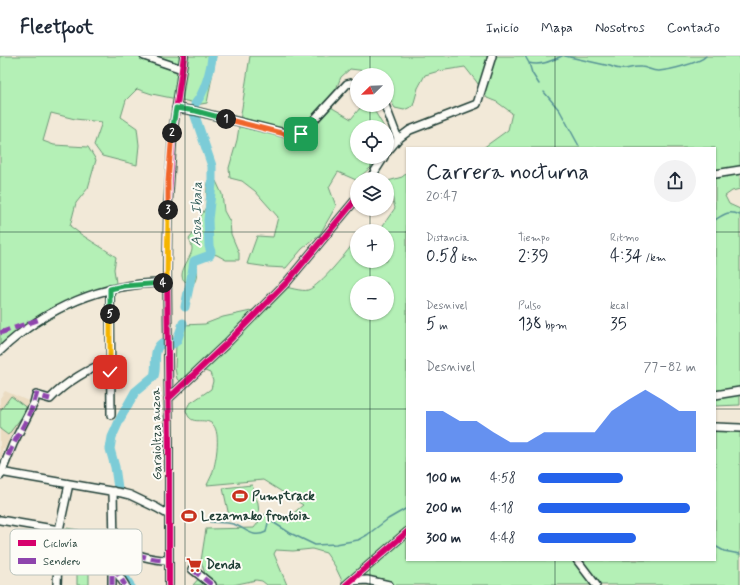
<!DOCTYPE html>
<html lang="es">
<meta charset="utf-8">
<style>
body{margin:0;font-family:Mynerve,sans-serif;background:#f2f2f3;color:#1f2937;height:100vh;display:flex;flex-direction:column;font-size:15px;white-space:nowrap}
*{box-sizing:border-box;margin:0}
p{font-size:13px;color:#747a83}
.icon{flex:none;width:22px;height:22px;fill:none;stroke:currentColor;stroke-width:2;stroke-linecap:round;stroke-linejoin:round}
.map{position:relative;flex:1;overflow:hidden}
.drawer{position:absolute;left:406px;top:91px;width:310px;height:414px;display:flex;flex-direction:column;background:#fff;border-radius:0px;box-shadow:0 1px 3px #0004}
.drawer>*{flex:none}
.needle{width:26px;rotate:247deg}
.tools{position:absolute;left:350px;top:12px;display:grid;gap:8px}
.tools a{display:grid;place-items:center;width:44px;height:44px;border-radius:50%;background:#fff;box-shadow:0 1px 3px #0004;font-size:20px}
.pin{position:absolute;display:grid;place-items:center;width:34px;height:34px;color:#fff;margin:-17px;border-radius:8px;box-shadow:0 2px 6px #0006}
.km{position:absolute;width:20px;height:20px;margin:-10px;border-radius:50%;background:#222;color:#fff;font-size:11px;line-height:20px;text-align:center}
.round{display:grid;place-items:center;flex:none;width:42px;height:42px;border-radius:21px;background:#f2f2f3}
.overview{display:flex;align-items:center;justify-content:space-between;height:68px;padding:0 20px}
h1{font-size:22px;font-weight:600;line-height:30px}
.stats{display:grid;grid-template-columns:repeat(3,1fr);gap:6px;height:68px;padding:4px 20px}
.stats div{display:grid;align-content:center}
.stats b{font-size:17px;font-weight:600}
.stats small{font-size:11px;font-weight:400}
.stats p{font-size:11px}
.chart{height:112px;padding:8px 20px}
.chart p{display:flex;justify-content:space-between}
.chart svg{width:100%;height:72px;margin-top:4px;fill:#2563eb;opacity:.7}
ul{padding:0 20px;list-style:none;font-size:13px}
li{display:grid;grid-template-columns:64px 48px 1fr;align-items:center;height:30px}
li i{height:10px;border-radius:5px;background:#2563eb}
header{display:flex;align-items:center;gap:24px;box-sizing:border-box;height:56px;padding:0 20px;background:#fff;border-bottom:1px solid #e0e1e3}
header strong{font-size:19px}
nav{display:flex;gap:22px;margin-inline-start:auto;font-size:14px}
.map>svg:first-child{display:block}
</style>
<header>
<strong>Fleetfoot</strong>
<nav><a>Inicio</a><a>Mapa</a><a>Nosotros</a><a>Contacto</a></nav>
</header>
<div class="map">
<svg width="740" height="529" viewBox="0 0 740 529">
<rect width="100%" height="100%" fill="#f2e9d8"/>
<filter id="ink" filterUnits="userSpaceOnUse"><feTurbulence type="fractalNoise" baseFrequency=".025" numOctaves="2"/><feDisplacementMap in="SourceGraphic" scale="8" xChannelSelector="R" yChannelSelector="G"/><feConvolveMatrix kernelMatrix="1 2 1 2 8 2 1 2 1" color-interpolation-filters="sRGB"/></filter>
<g filter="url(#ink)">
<path fill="#ebdcc2" d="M5,335L33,347L28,353L10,380L6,391L2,393V399L0,404V342Z"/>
<path fill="#b4f0b6" stroke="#6a9675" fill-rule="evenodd" d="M0,0H216L207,47L195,49L191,46L152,38L137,33L126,44L121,61L137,72L139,89L137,109L102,100L94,89L102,66L75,63L51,57L43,85L54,89L88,91L96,104L88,132L76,147L70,170C84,182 101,190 116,201L114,213L117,234C86,244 56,257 30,276C19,283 10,291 0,299Z
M250,0H740V133L732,135L725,140L729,148L740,153V349L715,350V92H483L508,74L512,57L497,46L487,42L476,25L465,11L439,15L425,19L418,32L413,50L404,54L395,52L387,39V19H371L367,15L350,13L341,21L329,50L351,63L360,52L371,49L384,71H357V101H383L356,124L338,116L329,131L336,150L320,178L302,193L286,212L268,211L247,208L257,180L273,181L278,161L255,135L242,125L230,122L229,112L237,84Z
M407,117V504H715V371L740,372V529H344L335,510L326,497L312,493L293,495L276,494L274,498L287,529H267L262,525L256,524L233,529H193L200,521H206L201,505L206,473L254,472L265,458L272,457L284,465L303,449L263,424L207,429C209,424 212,420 213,415C216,405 222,373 211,367C201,361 190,371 186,354L189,348L211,333L213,325L210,317L205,315L188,323L179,325L177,323L175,312L176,288L179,285L183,269L205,268L223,261L251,255L258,251L281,230C287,231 303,236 308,234C320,230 349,194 357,182V205H387V175H379L395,152L388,125L402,121ZM357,227H387V257H357Z
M210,120L216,125L222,138L224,155L230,166L231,178L239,197V204H226L217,199L212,198L209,201L197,204C196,210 200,235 186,226C174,219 193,201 192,192C192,189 190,185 189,183L197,173L200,162L206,151L207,131Z
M11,340L28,353L8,379L0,373V355Z
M252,429L258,447L259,458C250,463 238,466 229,460L223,432Z
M66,472L79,474L77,490H66Z
M77,505H89V529H77Z"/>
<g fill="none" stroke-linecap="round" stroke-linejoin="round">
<path stroke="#579396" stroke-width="1.5" d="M525,0L529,7C541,10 551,5 562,0
M565,0L610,10C626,17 627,10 641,11C647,11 653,16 659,15C669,14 700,7 706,0
M529,7L532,17L539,28
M544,36L560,55L579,90
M715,164C724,158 729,154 740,159
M210,466C217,467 226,466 233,468C246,472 252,483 266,476L268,467L271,465L290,477L315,489L336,488L358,484L367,479L388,463L407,452
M715,490L724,495L740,498"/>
<path stroke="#7cccd7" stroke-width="9" d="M195,48C204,38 211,14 212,0
M185,251C188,235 192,220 194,205L210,199L211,196L209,190L208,164L212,128V110L194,57
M173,288L177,285L183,267
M118,432L115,411L110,393L112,381L121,361L135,336L154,320C158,309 151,295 162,287
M121,506L122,516L130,529"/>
<defs>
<path id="minor" d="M144,0L182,13
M385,49L398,83
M176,52L195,55L293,79L301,78L347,28L351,27L357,30
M387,96L398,83L410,74L477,48L492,0
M715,118L740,114
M370,123L384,101
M110,233L111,359
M0,295C45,252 104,226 167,227
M715,339L740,335
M168,343L226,288L287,226L357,142
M715,371L740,372
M0,416L122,437L130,439L157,452L169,459
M0,420L13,388L34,347L36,339L50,343C67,325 88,314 110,304
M0,464L59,474
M62,491L106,492C114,495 121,495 129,497C141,499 152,504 165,504
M119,495L118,518L125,529
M577,504L596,529
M192,513L212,529
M352,525L367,524L389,529
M57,529L59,474L69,428
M112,529V495L114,490L113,435
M169,529V386L167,214L168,149L173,75L184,0
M346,529L407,476"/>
</defs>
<use href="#minor" stroke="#1f3d34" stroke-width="10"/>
<use href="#minor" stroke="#fdfcf7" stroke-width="7"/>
<path stroke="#8e44ad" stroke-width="5" stroke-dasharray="10 5" stroke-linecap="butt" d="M0,277L40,263
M8,400C16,380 31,361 36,339L50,343
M62,491L106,492C114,495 121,495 129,497C141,499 152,504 165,504
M119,495L118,518L125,529
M192,513L212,529
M112,529V495"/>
<defs>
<path id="cycleway" d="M168,343L226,288L287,226L357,142
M169,529V386L167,214L168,149L173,75L184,0
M346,529L407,476"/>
</defs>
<use href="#cycleway" stroke="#fdfcf7" stroke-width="8"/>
<use href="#cycleway" stroke="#d6006c" stroke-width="6"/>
</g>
</g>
<g fill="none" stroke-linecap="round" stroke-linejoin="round" filter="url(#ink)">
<defs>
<path id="split-1" d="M226,63L293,80L301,78"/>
<path id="split-2" d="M172,77L176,52L196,55L226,63"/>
<path id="split-3" d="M168,154V125L172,77"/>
<path id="split-4" d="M163,227H167L168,154"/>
<path id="split-5" d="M110,258V233L123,230L163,227"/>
<path id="split-6" d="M110,258V316"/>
</defs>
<use href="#split-1" stroke="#fff" stroke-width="8"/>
<use href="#split-2" stroke="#fff" stroke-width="8"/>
<use href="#split-3" stroke="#fff" stroke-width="8"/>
<use href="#split-4" stroke="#fff" stroke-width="8"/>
<use href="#split-5" stroke="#fff" stroke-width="8"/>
<use href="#split-6" stroke="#fff" stroke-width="8"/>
<use href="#split-1" stroke="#f0652b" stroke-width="5"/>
<use href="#split-2" stroke="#22a559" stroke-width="5"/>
<use href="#split-3" stroke="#f0652b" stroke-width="5"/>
<use href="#split-4" stroke="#f5b400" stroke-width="5"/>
<use href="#split-5" stroke="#22a559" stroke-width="5"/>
<use href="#split-6" stroke="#f5b400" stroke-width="5"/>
</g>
<path fill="none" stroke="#1f3d34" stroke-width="1" stroke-opacity="0.55" d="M185,0V529M370,0V19M555,0V92M370,49V71M370,101V123M370,153V175M0,176H357M387,176H407M715,176H740M370,205V227M370,257V529M0,353H407M715,353H740M555,504V529"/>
<defs>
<symbol id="stadium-bare" viewBox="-9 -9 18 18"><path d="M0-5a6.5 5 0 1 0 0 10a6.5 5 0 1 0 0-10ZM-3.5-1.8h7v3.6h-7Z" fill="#c8321e" stroke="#fdfcf7" stroke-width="2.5" paint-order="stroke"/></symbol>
<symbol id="supermarket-bare" viewBox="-9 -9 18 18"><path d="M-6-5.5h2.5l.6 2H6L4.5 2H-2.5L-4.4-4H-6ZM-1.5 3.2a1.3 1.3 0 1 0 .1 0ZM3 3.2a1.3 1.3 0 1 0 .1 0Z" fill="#c8321e" stroke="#fdfcf7" stroke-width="2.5" paint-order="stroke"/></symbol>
</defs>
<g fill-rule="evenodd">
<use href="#stadium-bare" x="229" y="429" width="22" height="22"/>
<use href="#stadium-bare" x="178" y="449" width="22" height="22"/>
<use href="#supermarket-bare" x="183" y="498" width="22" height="22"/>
</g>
<g text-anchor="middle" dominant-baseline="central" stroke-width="4" stroke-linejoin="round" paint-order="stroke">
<g font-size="13" fill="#1f3d34" stroke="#fdfcf7">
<text transform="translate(157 378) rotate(-91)">Garaioltza auzoa</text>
</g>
<g font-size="13" font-weight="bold" fill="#1f3d34" stroke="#fdfcf7" text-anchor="start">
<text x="252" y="440">Pumptrack</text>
<text x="201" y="460">Lezamako frontoia</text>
<text x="206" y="509">Denda</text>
</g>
<g font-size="14" font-style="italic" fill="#36615d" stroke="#fdfcf7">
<text transform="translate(197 158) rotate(-89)">Asua Ibaia</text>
</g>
</g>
<rect x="10" y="473" width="132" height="46" rx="6" fill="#fdfcf7" stroke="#bac3bc" stroke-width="1"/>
<rect x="18" y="484" width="18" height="6" fill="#d6006c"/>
<rect x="18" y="502" width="18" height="6" fill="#8e44ad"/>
<g font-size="11" fill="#1f3d34">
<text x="43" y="491">Ciclovía</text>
<text x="43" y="509">Sendero</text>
</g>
</svg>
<div class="tools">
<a><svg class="needle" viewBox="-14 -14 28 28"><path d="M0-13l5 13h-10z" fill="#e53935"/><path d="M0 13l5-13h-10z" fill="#747a83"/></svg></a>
<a><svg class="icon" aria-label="locate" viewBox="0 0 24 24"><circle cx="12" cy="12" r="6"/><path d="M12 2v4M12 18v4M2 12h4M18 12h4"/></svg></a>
<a><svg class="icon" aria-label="layers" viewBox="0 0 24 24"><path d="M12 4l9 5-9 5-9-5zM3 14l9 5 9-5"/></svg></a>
<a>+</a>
<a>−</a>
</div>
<div class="pin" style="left:301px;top:78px;background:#1e9e55"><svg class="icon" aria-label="arrive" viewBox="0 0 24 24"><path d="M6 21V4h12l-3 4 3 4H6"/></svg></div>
<div class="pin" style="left:110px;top:316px;background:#d93025"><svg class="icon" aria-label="check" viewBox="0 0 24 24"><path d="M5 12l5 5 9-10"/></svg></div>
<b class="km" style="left:226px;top:63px">1</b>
<b class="km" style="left:172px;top:77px">2</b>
<b class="km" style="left:168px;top:154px">3</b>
<b class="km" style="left:163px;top:227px">4</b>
<b class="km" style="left:110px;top:258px">5</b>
<section class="drawer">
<div class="overview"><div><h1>Carrera nocturna</h1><p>20:47</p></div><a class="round"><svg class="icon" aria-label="share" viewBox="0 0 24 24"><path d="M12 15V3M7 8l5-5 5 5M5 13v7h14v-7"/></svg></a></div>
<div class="stats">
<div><p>Distancia</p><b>0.58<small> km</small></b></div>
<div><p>Tiempo</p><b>2:39</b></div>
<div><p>Ritmo</p><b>4:34<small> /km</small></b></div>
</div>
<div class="stats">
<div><p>Desnivel</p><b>5<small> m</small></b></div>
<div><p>Pulso</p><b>138<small> bpm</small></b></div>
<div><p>kcal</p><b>35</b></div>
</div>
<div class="chart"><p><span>Desnivel</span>77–82 m</p>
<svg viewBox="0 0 160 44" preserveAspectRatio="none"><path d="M0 44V19L10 19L20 25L30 25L40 32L50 38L60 38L70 32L80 32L90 32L100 32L110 19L120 12L130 6L140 12L150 19L160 19V44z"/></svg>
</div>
<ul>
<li><b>100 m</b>4:58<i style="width:54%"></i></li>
<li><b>200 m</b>4:18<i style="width:96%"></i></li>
<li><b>300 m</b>4:48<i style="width:62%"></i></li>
</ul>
</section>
</div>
